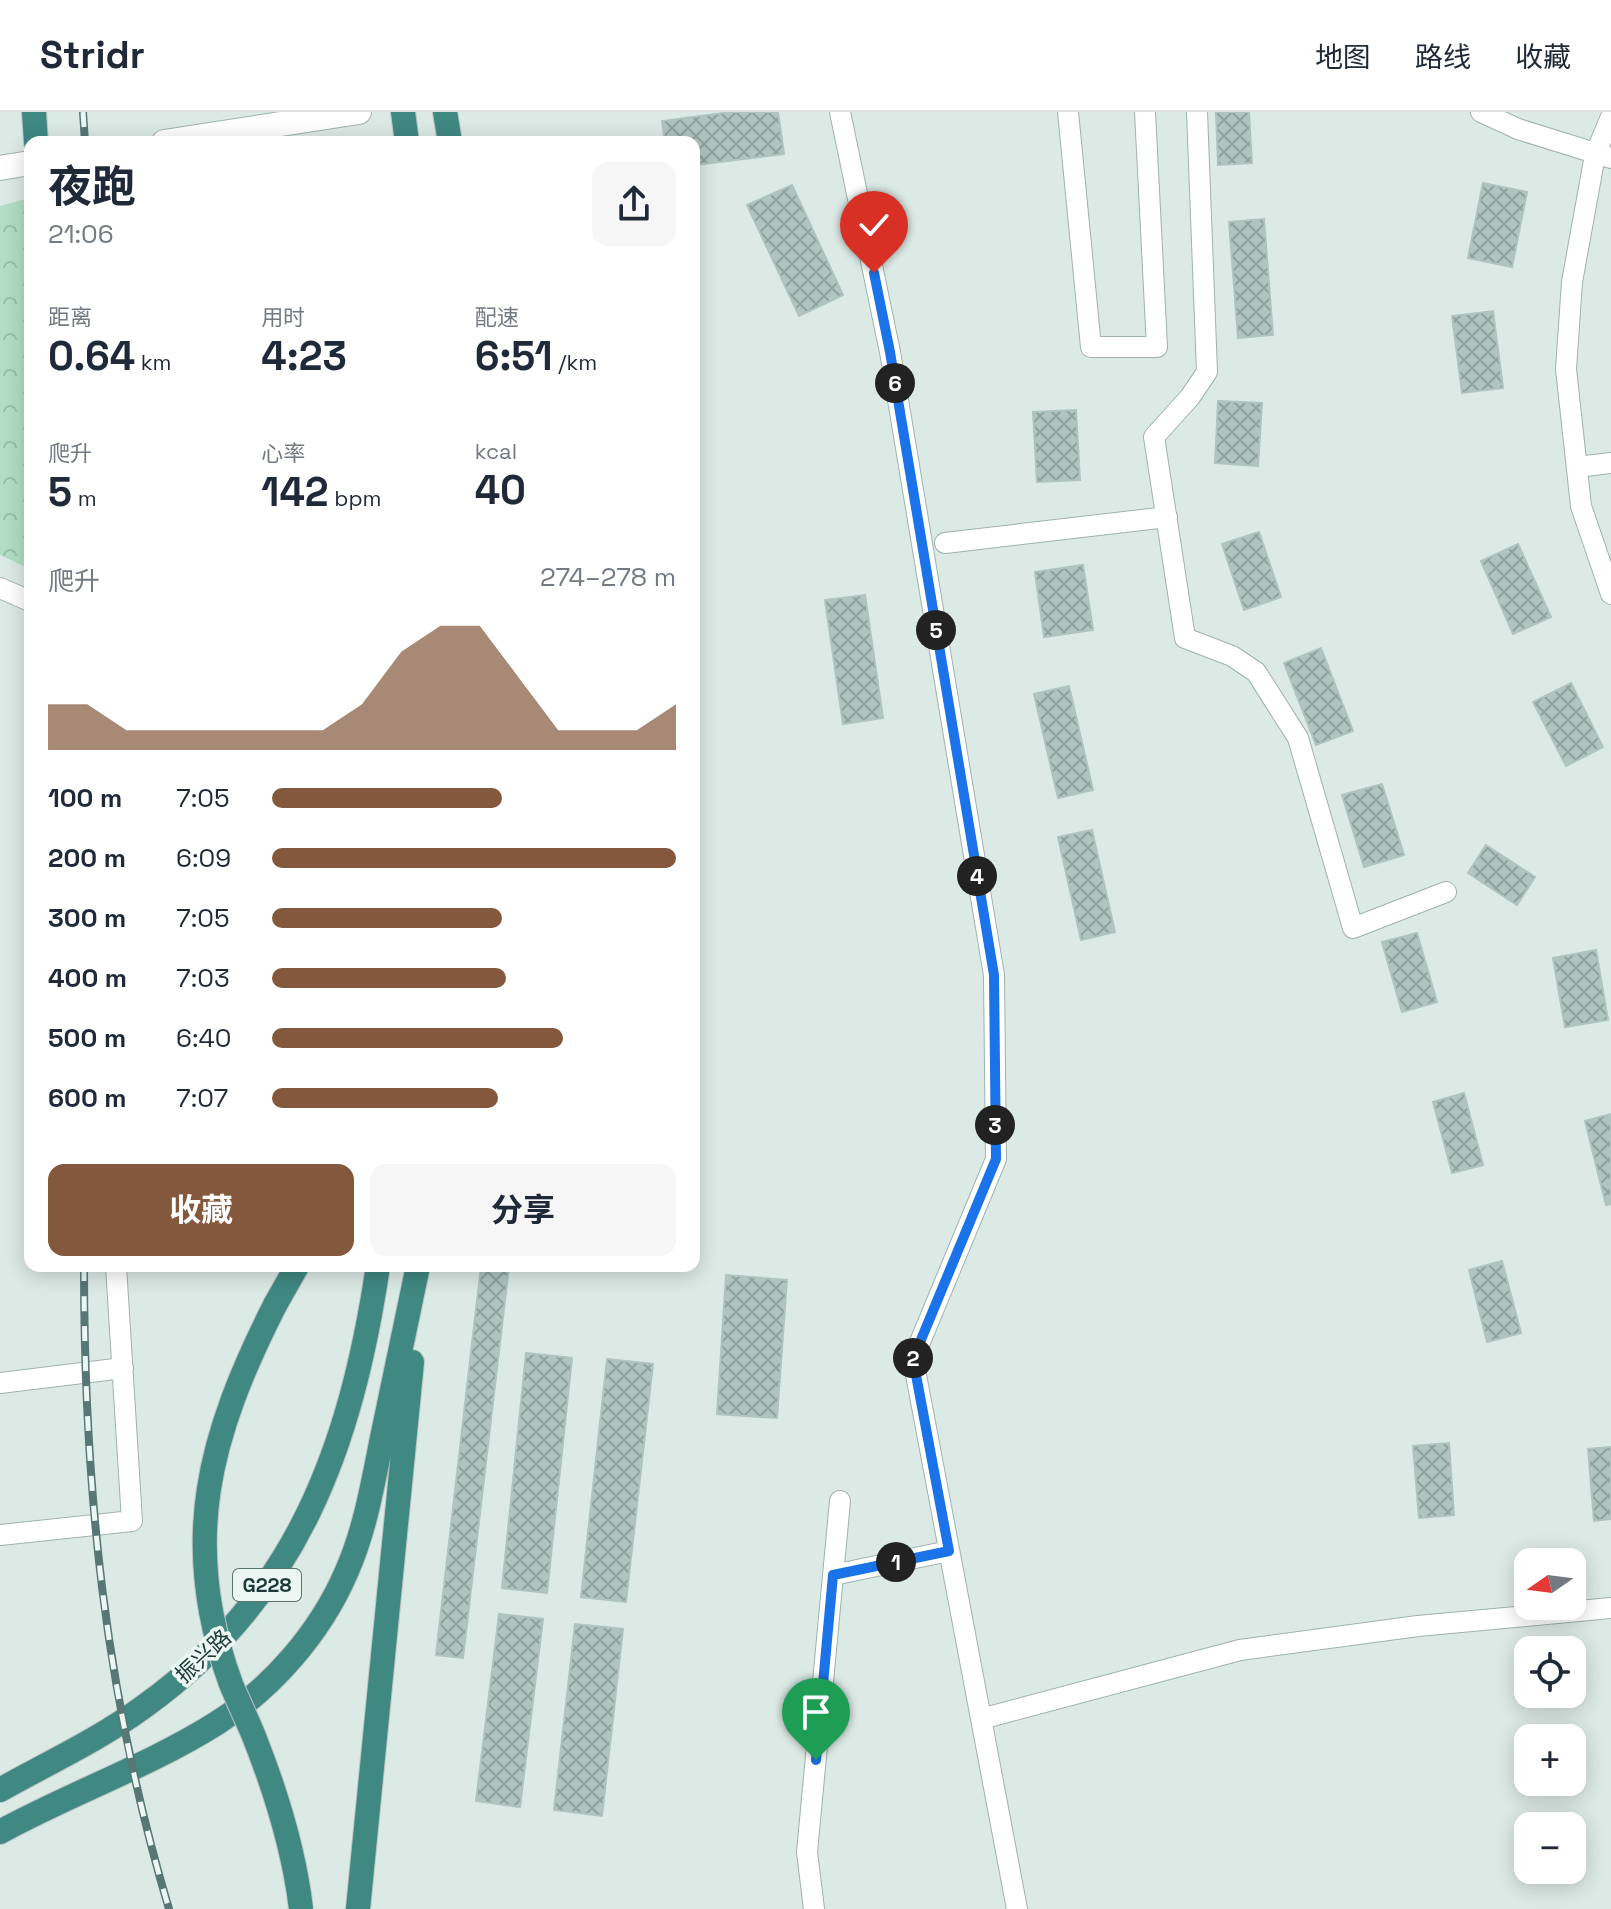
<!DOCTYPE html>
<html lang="zh">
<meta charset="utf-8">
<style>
body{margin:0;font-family:"Space Grotesk","Noto Sans SC",sans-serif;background:#f6f6f7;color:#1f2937;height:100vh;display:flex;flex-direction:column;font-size:30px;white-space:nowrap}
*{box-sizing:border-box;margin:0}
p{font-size:26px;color:#747a83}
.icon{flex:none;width:44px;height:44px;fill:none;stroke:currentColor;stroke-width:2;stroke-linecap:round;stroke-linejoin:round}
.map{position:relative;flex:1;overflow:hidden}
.sheet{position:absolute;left:24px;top:24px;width:676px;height:1136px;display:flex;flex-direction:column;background:#fff;border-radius:16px;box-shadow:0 4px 20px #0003}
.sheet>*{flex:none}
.needle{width:52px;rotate:256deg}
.controls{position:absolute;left:1514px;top:1436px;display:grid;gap:16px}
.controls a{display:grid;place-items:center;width:72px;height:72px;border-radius:16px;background:#fff;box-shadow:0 4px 20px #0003;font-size:40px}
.pin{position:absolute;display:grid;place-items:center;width:68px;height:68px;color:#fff;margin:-82px -34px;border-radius:50% 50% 50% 0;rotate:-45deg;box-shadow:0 0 8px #0007}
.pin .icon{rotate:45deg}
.km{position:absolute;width:40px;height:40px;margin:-20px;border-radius:50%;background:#222;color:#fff;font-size:22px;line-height:40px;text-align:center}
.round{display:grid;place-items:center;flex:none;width:84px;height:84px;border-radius:16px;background:#f6f6f7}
.summary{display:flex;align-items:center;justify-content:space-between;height:136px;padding:0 24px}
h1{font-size:44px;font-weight:700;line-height:60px}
.stats{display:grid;grid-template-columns:repeat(3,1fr);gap:12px;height:136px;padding:8px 24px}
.stats div{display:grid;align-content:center}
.stats b{font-size:40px;font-weight:700}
.stats small{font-size:22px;font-weight:400}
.stats p{font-size:22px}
.chart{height:224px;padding:16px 24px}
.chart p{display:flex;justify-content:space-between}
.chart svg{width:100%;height:144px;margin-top:8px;fill:#84583d;opacity:.7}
.action{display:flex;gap:16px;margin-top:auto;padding:16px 24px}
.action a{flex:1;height:92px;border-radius:16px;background:#84583d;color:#fff;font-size:32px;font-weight:700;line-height:92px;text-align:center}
.action a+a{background:#f6f6f7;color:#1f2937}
ul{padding:0 24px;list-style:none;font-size:26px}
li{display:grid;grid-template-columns:128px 96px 1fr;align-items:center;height:60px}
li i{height:20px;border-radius:10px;background:#84583d}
header{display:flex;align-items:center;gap:48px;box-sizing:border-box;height:112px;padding:0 40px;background:#fff;border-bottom:2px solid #e0e1e3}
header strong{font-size:38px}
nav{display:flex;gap:44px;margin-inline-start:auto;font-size:28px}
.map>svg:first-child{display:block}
</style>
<header>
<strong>Stridr</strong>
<nav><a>地图</a><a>路线</a><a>收藏</a></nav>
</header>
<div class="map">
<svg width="1611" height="1797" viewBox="0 0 1611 1797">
<defs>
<pattern id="park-crowns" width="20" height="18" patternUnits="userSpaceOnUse" patternTransform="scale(2)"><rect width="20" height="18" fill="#b1dec5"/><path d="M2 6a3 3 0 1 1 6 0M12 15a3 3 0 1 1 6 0" fill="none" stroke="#98bfaa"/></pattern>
<pattern id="building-cross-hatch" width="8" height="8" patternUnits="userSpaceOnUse" patternTransform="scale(2)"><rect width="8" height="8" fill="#b1c5c0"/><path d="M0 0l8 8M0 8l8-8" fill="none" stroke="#8fa19d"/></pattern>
</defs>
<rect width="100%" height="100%" fill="#dceae6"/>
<path fill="url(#park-crowns)" d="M30,86V457L0,443V94Z"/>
<path fill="url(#building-cross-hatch)" stroke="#aec4bf" stroke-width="2" d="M731,0H778L784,42L694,53V30H665L662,9Z
M1216,0H1249L1252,51L1218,53Z
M1483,71L1527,80L1512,155L1468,146Z
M792,73L843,183L799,204L747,93Z
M1264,107L1273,223L1238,226L1229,110Z
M1493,199L1503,276L1462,281L1452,204Z
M1218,289L1262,291L1258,354L1215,351Z
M1076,298L1080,368L1037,370L1033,300Z
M1259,420L1281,485L1244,498L1222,432Z
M1518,432L1551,505L1513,522L1481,449Z
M1083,453L1093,518L1044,525L1035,460Z
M865,483L883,606L843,612L825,488Z
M1321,536L1353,619L1316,633L1284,551Z
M1571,571L1603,635L1566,654L1533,590Z
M1069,574L1093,678L1058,686L1034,582Z
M1382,672L1404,743L1364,755L1342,683Z
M1092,718L1115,820L1081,828L1058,725Z
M1486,733L1535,765L1517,793L1468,761Z
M1417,821L1437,890L1402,900L1382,830Z
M1596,838L1608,908L1565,915L1553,846Z
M1464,981L1483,1053L1452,1061L1433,990Z
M1611,1002V1092L1606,1093L1585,1009Z
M1502,1149L1521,1221L1487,1230L1469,1158Z
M481,1154H509L463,1546L436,1543Z
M726,1163L787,1168L777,1306L717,1302Z
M526,1241L572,1246L547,1481L502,1476Z
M607,1247L653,1252L626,1490L581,1485Z
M1449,1331L1454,1403L1419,1406L1413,1334Z
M1611,1335V1407L1594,1409L1588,1337Z
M499,1502L543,1507L520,1695L476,1689Z
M575,1512L623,1517L602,1704L554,1698Z"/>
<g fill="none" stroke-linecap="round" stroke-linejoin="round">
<defs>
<path id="minor" d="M840,0L890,240L994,863L996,1047L913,1247L1017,1797
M1068,0L1091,235H1157L1145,0
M1197,0L1207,260L1190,285L1154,325L1185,526L1232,544L1256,560L1298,626L1353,816L1446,780
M1481,0L1518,17L1611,46
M1611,5L1595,43L1572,170L1566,257L1581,394L1611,482
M1577,355L1611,351
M945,431L1167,405
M0,476L30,489
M0,1271L123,1256
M0,1423L132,1409L116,1154
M833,1463L949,1439
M981,1607L1240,1538L1418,1514L1611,1496
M814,1797L807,1740L840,1389"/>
<path id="tertiary" d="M164,30L359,0
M0,56L30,51"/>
<path id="trunk" d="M34,0L36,30
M403,0L407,30
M445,0L450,30
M275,1193L297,1154
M0,1678C48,1651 98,1628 142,1596C297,1486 351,1335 378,1154
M0,1720C71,1681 149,1654 217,1611C272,1576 320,1521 346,1461C365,1419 373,1371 382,1326C394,1269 406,1211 418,1154
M358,1797L412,1250"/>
</defs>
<use href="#minor" stroke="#9fb2ae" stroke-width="22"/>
<use href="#tertiary" stroke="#9fb2ae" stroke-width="26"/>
<use href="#trunk" stroke="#bbc4c3" stroke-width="26"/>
<use href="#minor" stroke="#fff" stroke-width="20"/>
<use href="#tertiary" stroke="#fff" stroke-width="24"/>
<use href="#trunk" stroke="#408882" stroke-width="24"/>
<defs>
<path id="rail" d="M83,0L85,30
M84,1154C84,1377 105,1583 169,1797"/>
</defs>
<use href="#rail" stroke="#567774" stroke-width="8"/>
<use href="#rail" stroke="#ecf7f3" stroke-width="5" stroke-dasharray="15" stroke-linecap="butt"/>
<defs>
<path id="trunk-bridge" d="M275,1193C209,1323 179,1430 231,1572C238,1589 246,1605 253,1622C275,1677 294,1737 301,1797"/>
</defs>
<use href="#trunk-bridge" stroke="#bbc4c3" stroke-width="26" stroke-linecap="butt"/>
<use href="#trunk-bridge" stroke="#408882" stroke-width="24"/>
</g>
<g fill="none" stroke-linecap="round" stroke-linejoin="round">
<defs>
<path id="route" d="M816,1648L833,1463L949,1439L913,1247L996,1047L994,863L890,240L874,161"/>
</defs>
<use href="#route" stroke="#fff" stroke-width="16"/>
<use href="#route" stroke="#1a73e8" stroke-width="10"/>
</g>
<g text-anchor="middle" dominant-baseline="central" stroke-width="7" stroke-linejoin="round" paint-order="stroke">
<rect fill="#ecf7f3" stroke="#5a736f" stroke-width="2" x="233" y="1457" width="68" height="32" rx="6"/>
<g font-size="20" font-weight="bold" fill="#1c3a37">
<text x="267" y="1473">G228</text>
</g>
<g font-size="22" fill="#1c3a37" stroke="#ecf7f3">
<text transform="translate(203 1544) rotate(-43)">振兴路</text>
</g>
</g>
</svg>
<div class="controls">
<a><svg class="needle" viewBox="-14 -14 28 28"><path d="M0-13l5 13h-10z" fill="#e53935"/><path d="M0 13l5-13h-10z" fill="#747a83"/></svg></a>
<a><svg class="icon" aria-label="locate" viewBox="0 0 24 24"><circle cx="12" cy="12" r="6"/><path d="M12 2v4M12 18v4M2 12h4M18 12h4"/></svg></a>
<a>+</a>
<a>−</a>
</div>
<div class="pin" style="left:816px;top:1648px;background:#1e9e55"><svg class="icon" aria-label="arrive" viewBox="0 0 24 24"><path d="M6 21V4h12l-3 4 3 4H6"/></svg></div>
<div class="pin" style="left:874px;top:161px;background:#d93025"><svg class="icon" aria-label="check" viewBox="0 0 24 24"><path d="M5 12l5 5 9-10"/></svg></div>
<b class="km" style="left:896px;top:1450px">1</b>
<b class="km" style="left:913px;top:1246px">2</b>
<b class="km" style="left:995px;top:1013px">3</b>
<b class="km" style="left:977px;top:764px">4</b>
<b class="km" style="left:936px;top:518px">5</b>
<b class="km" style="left:895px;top:271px">6</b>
<section class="sheet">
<div class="summary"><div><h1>夜跑</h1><p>21:06</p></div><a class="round"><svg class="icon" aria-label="share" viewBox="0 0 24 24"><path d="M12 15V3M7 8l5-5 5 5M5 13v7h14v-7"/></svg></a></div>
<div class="stats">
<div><p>距离</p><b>0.64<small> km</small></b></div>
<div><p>用时</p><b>4:23</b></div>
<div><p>配速</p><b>6:51<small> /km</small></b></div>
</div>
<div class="stats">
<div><p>爬升</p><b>5<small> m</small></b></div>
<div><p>心率</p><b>142<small> bpm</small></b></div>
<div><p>kcal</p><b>40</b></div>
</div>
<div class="chart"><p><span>爬升</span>274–278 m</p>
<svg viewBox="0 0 160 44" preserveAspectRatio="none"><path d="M0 44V30L10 30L20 38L30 38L40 38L50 38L60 38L70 38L80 30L90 14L100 6L110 6L120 22L130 38L140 38L150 38L160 30V44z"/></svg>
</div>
<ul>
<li><b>100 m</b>7:05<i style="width:57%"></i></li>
<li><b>200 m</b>6:09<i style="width:100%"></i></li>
<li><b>300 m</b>7:05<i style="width:57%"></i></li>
<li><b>400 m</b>7:03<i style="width:58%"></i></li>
<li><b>500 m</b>6:40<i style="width:72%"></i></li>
<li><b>600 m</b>7:07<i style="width:56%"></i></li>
</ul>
<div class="action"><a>收藏</a><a>分享</a></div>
</section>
</div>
